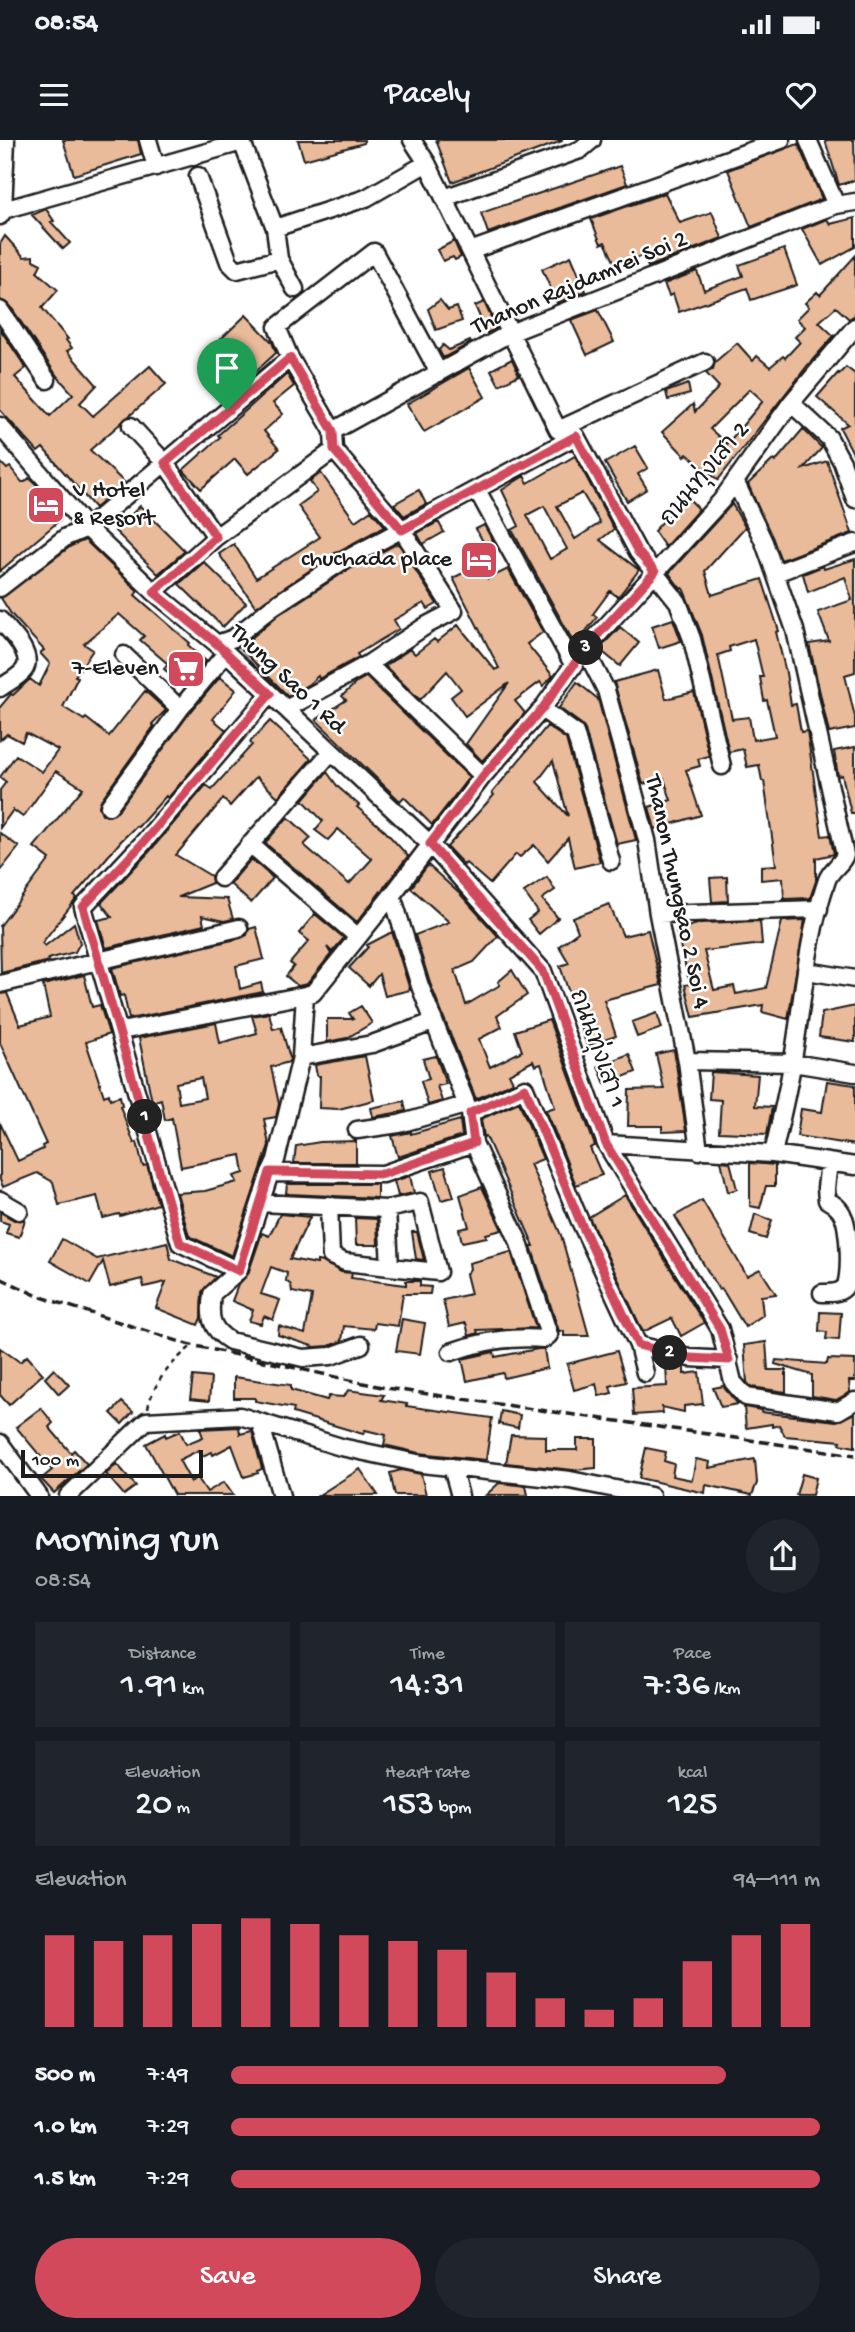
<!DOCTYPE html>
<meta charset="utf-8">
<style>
body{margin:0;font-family:"Gochi Hand","Playpen Sans Thai",sans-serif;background:#20242c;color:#f1f3f6;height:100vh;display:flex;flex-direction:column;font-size:26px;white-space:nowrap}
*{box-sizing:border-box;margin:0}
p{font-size:23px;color:#9ea1a6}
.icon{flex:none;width:38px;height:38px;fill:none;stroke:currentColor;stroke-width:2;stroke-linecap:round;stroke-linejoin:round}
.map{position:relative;height:1356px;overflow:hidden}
.details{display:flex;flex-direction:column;background:#171b24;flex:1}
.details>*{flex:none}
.scale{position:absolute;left:21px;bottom:18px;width:182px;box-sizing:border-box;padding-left:7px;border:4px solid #1c1c1c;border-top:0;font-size:19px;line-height:24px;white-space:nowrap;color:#1c1c1c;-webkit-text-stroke:5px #fff;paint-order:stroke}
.pin{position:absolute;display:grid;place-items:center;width:60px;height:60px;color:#fff;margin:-72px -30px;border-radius:50% 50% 50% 0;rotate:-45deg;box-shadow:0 0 7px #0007}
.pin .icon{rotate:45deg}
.km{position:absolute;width:35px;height:35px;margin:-18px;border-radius:50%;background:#222;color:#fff;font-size:19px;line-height:35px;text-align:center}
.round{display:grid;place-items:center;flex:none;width:74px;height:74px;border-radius:37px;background:#20242c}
.summary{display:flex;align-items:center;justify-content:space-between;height:119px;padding:0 35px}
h1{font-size:38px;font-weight:600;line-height:52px}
.stats{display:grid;grid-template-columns:repeat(3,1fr);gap:10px;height:119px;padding:7px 35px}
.stats div{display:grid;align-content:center;border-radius:0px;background:#20242c;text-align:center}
.stats b{font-size:35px;font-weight:600}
.stats small{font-size:19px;font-weight:400}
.stats p{font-size:19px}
.chart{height:196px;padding:14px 35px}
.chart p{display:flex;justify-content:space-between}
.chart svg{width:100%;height:126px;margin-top:7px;stroke:#d1495b;stroke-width:6}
.button{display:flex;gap:14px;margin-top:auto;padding:14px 35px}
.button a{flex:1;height:80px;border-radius:42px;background:#d1495b;color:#fff;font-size:28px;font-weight:600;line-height:80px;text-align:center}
.button a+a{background:#20242c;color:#f1f3f6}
ul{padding:0 35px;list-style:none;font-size:23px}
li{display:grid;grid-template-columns:112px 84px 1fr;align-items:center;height:52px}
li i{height:18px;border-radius:9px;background:#d1495b}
.status{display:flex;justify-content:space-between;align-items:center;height:49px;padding:0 35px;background:#171b24;direction:ltr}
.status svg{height:19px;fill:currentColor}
header{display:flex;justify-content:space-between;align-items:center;height:91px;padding:0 35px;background:#171b24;font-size:32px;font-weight:600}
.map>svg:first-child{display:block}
</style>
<div class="status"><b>08:54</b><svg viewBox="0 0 49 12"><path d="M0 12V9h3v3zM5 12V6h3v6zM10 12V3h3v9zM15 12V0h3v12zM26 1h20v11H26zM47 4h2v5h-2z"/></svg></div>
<header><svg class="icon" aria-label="menu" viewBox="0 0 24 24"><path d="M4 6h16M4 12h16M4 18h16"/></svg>Pacely<svg class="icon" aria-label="heart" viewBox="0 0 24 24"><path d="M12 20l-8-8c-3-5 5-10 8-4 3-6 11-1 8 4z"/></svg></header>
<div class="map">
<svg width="855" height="1356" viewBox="0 0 855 1356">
<rect width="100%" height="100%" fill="#fff"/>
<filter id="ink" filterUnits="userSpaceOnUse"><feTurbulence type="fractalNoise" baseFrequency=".0143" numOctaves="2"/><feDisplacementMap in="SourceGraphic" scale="14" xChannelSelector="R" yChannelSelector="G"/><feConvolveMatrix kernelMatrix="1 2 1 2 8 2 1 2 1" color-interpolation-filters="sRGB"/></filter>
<g filter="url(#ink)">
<path fill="#eabb9a" stroke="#1c1c1c" stroke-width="2" fill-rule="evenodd" d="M63,0H138L141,14L74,35Z
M298,0H364V3L304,20Z
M436,0H562V1L452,42Z
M825,0H854L855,40L839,45Z
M798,4L822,59L751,87L728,30Z
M620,26L627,44L488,93L481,73Z
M665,53L680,83L712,72L722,98L648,127L643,115L617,128L605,102L601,104L591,79Z
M46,69L54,81L51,82L70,103L63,109L32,75Z
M855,78V107L822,125L802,89L827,79L830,84Z
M5,96L24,117L33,116V120L41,124L37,132L58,150L42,168L68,199L66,200L72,208L67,211L97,245L80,263L93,276L150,226L166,244L90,310L125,343L95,368L43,308L38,312L0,270V189L26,228L15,237L50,276L73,254L57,236L9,164L0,160V104Z
M454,101L461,117L455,120L453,117L443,121L437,110Z
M784,109L797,145L751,160L747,148L679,172L673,154L669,156L664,144L697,131L704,150L743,136L739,125Z
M571,116L586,151L557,163L542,129Z
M855,116V175L849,179L836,167L819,182L834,196L808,225L718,340L687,314L685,316L662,292L693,264L695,272L719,247L706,233L713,229L715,222L737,203L753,221L757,216L770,227L783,216L785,218L800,202L795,197L805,187L797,179L809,167L805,163L817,152L820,155ZM750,249L763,261L727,304L710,289Z
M440,160L448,170L457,167L462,181L436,190L428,169Z
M484,162L496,188L487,193L475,166Z
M598,170L614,202L587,215L571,180Z
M246,175L272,202L276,213L234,251L202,217Z
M470,201L471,203L443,218L439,210L443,205L449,210Z
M512,219L519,235L499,245L491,230Z
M846,227L855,234V317L840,288L848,284L817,257L838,233L839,234Z
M469,228L485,257L424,292L407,264Z
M287,234L294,246L273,263L283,274L264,291L279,309L248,334L235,319L201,349L183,330L220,297L218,295Z
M688,244L690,254L668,260L666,252Z
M803,289L822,308L803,329L827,321L852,393L781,420L748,344L773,320L775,322Z
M635,306L648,328L638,334L647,349L627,361L605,323Z
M575,316L614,389L600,400L639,430L618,457L610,451L593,474L597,477L575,505L512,390L519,386L502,350L524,336L528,343ZM582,353L600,383L575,399L557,366ZM544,366L567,409L550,419L527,375Z
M0,322L7,329L10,327L22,342H25L29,338L36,344L58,370L55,374L60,380L0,431Z
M321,333L355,381L371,370L385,386L335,413L256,467L219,414L234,404L256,438L320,397L298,366L317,352L310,341Z
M419,350L426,364L404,376L394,364Z
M686,356L699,369L665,407L654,391Z
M732,364L745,387L705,431L712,455L762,439L779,491L776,492L786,533L791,565L796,564L801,592L807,591L822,696L830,695L834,714L816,718V741L810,758L784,759L783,738L761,740V726L776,725L764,641H762L759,625L747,627L743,609L729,612L702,495L683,448L681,449L669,433ZM754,499L763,537H760L764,561L767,560L775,596L753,600L749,577L732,579L718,515L730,511L729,507Z
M140,366L185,411L158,434L115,391Z
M436,383H439L444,392L423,404L417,393Z
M484,385L494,403L486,407L476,389Z
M85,400L138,451L135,455L190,503L188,505L206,521L185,546L164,529L168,524L140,500L144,496L119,474L84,504L93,510L75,536L78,537L63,567L84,580L86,578L109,596L145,551L166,570L152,584L154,586L101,660L99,666L102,674L109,676L117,672L188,575L220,537L236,550L213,579L226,590L168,658L166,656L138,687L136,686L121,701L74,756L77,758L42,803L45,806L74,783L80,803L75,812L48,819L49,821L1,833L0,786L50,719L34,707L83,648L56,631L23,677L13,670L0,688V650L6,642L0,637L16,615L42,632L58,610L26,593L22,602L7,594L0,600V567L11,554L13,555L30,539L39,546L50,524L40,513L44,510L11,474L1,458L71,406Z
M398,403L437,464L428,469L424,463L394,480L399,489L357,514L359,517L319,539L318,536L309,544L288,556L240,508L278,475L346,431Z
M855,419V532L845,535L855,577V588L829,593L809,504L829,501L818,472L852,460L845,437L808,452L803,434L823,426L824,429Z
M204,422L246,463L223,487L179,444Z
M481,424L488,439L508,429L543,492L527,504L553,536L543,546L540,542L515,561L525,573L482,621L466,604L509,543L465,576L451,557L461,549L447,531L420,560L385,526L410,509L415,514L434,499L437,502L458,485L495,530L499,528L453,438Z
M673,479L681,501L659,508L652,486Z
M620,487L639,503L620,526L599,509Z
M658,530L666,559L694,552L709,616L698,619L700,626L686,630L701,675L655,689L649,667L671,660L664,639L643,644L614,542Z
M366,537L469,637L432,685L404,657L400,661L316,580L346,560L342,556L357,542Z
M577,542L598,559L636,700L617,704L585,590L581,584L559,568Z
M270,581L311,619L278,657L256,637L230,666L223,659L176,715L211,736L212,743L178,757L227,759L233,779L224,781L202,776L204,785L106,808L98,780L112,777L101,763L150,711L206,645L212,649L252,605L250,602Z
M547,586L566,599L600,722L575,728L568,698L548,721L534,705L520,717L516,714L490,744L466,723L464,725L447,707L494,655L492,653ZM553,621L568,676L537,642Z
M855,607V673H851L842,635L838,636L834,611Z
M327,632L338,647L359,665L357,667L385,691L408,716L357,782L265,703L288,677L311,698L304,705L349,744L372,719L338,689L328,700L315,690L323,681L303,660Z
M0,693L19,707L0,731Z
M251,719L273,738L251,763L230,744Z
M428,725L461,755L498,796L474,822L455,830L466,865L500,845L498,842L512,830L527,855L497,876L502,887L479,899L490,927L522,911L515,891L549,880L595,1006L590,1008L602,1035L576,1045L546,970L555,967L541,924L535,926L533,921L509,934L513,942L476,959L430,843L415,795L449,782L411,748Z
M547,737L555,750L542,759L558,778L539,794L528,780L538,772L524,752Z
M727,737L728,761L712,762L710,738Z
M609,764L623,796L648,790L661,845L604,860L616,896L587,906L560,826L569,823L559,806L578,792L573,778Z
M315,774L344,798L332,812L327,807L331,814L307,844L298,846L286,836L294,826L290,823L309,801L299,793Z
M805,780L788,879L762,872L763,865L693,877L685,845L690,844L676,790L701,783L760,781L762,804L704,811L714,850L734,846L736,854L766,848L782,781Z
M256,787L264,819L236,826L240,849L261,843L263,852L129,879L124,855L120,856L112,828L241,798L247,795L249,789Z
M392,792L410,850L385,856L379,834L369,846L349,828L368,807L367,805Z
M84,835L92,867L100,865L109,894L86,902L104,956L109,954L110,959L120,956L122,965L120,966L134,1003L137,1002L143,1026L147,1025L158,1064L120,1076L119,1074L103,1078L97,1056L59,1065L53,1042L37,1033L3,1047L0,1040V983L18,1021L43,1009L42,1006L46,1004L0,903V854L7,853L20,885L50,877L43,845Z
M361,866L372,883L347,898L327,902V879H353L349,873Z
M855,866V902L819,897L822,873Z
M269,873L273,889L281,887L290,918L289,922L271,927L279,964L276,977L264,979L269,1005L232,1116L189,1096L177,1053L205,1051L237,1042L234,1036L244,1033L241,1015L181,1027L172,978L165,980L161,959L152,962L139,898L216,883L220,903L257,893L252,876ZM201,938L205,958L179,963L176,943Z
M657,873L662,888L637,897L632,882Z
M674,910L686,991L662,992V986H628L629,950L664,949L656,914Z
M629,914L636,932L605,944L598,926Z
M365,916L374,960L339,969L319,968L320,936H317L315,925Z
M436,916L446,944L437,946L442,961L428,965L421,941L429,939L423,919Z
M711,932L758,935L755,966L772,967L767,994L719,992L721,960L709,959Z
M827,941L855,945V1005L797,996L801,969L822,972Z
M404,961L406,971L373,977L371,968Z
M519,962L543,1019L530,1024L561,1095L589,1196H564V1191H559L531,1106H534L486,996L484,997L481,979Z
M460,980L462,996L398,1017L392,996L411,992V994Z
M356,1001V1023H294L296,1006L320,1002Z
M721,1021L730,1022L737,1049L728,1052Z
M750,1023L775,1025V1046H766L760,1068L750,1066Z
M445,1027L454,1057L441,1060L432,1031Z
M410,1036L414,1053L398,1056L394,1041Z
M287,1044H377V1058L289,1054L286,1053Z
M482,1047L502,1090L486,1094L487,1097L462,1102L459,1089L469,1087L460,1055Z
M625,1055L704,1183L681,1196L672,1178L643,1192L589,1077Z
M702,1060L747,1136L760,1129L776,1154L761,1156L763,1175L745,1187L722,1149L719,1150L675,1076Z
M0,1072L14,1080H25L19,1097L6,1093L9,1084L0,1081Z
M280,1074L310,1077L290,1119L317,1124V1121L323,1122L341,1132L352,1133L351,1138L406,1145V1141H420V1146L431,1147L430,1154H403L398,1186L375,1183L374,1189L344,1186L342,1201L329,1206L315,1207L278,1195L279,1186L305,1194L312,1156L292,1152L291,1145L286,1141L287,1133L271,1127L261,1154L280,1160L273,1180L264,1176L261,1184L249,1181L253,1170L232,1161L238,1145L248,1134L262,1093L269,1096Z
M755,1074L772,1080L766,1099L750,1094Z
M355,1078L377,1079L378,1105H356Z
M412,1092H417L424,1120L416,1119Z
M62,1099L97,1119L167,1102L171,1119L216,1137L202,1152L201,1178L198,1185L156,1168L166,1142L144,1147L142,1139L110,1147L103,1121L90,1144L50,1121Z
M511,1112L536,1188L477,1190L478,1193L469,1196L466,1183L449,1187L443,1160L471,1154L466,1134L470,1129L469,1123Z
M820,1172L841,1173L839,1200L826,1199L827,1192L819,1191Z
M402,1179L425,1183L420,1214L396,1211Z
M766,1202L768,1230H786V1252L751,1247L747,1242L744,1205Z
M0,1208L20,1222L27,1216L43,1234L9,1265L0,1255Z
M538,1209H544L547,1228L504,1238L503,1233L467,1241L462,1219L494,1212L495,1217Z
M617,1211L626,1242L610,1246L612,1253L599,1256L596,1244L574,1250L567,1224Z
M828,1219L855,1220V1241H849L850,1252L836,1260L812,1256V1235L775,1224L776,1220L827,1224Z
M666,1223L684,1227V1234L699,1232L703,1264L684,1266V1272L662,1267L663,1273L634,1275L632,1248L667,1246Z
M54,1229L69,1245L59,1254L45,1238Z
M193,1236L211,1238L209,1261L190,1259Z
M234,1237L291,1245V1250L327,1260L329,1256L344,1257L348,1250L384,1255L381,1260L407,1264L406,1266L492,1278L486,1320L419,1313L384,1305L386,1295L365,1290L363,1294L293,1273L294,1268L255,1261V1258H234Z
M724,1246L725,1249L738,1264L721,1267L713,1248Z
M122,1262L133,1272L122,1284L111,1273Z
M744,1267L761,1270V1272L836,1281L855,1273V1307L840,1304L841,1301L785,1296L779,1285L772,1287V1284L746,1288Z
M41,1268L53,1283L49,1287L71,1313L74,1310L87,1324L54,1353L41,1339L52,1330L16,1287Z
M501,1271L520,1275L518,1288L499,1284Z
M239,1287L240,1294L252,1291L262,1329L257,1331L258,1333L244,1337L232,1305L213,1315L212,1312L202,1316L199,1310L179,1320L191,1342L197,1337L207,1352L224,1342L233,1355H174L146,1304L165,1294L166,1297L180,1291L186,1304L203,1297L200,1289Z
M511,1295L546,1296V1310H577V1299H596V1328L573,1330L506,1323Z
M646,1308L666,1312L664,1321L674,1324L672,1336L692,1340L696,1319L710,1322L709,1328L755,1319L757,1343L752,1355L706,1345L705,1353L639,1338Z
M117,1324L136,1346L124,1355L106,1334Z
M360,1329L378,1355H319Z
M401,1330L421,1334L426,1355H395L390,1333Z
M802,1334L816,1338L812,1355H796Z
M499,1343L526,1346L528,1355H486Z"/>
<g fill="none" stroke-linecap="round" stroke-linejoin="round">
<defs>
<path id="minor" d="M148,0L156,27
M412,0L427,23L558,290L576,296L638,412L678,462L692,499L722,626
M808,0L836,65
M198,36L229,122L237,130L279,119
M444,58L580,10L592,0
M0,71L242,2L275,88L366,58L427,23
M0,76L3,71L6,0
M275,88L279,119L295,149
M470,111L781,0
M0,170L47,240
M791,263L829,298L842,322L855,359
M0,286L87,388L154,452L217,504L430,704L543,831L606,1004L720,1189L733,1242L746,1257L838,1271L855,1261
M131,286L165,323L216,397
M558,290L705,222
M333,291L510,193L817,72L836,65L855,62
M735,341L764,402L795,490L845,715C841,725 831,729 827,740C807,797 803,860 793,919C788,951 780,982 773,1014
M477,350L574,526
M776,433L855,403
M0,448L66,397L87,388L290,218
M154,452L216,397L334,310
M0,480C9,491 35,514 24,530C19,537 7,543 0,548
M217,504L234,498L272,467L341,422L576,296
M585,509L606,550L647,700L658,774L687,921L699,1011
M124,515L180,569
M368,524L483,636
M286,569L368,524L427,485L454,471L402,390L334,310L333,291L290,218L277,187L374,112L439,233
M542,569L575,593L611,721
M109,666L180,569L226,513
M250,704L357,796
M221,738L331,612
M392,755L420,846L470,973L474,1003L518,1100L549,1195L544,1199C512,1196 482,1201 451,1212
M658,774L819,769
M807,831L855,839
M0,844L239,788
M121,891L305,855
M301,917L372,904L433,882
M687,921L793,923L855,933
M470,973L525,948L579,1079L638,1205L645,1233
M357,990L399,984L465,965
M606,1004L773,1014L855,1026
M270,1033L383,1034L474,1003
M0,1060L19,1071
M260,1063L387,1069L420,1062L438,1132L390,1127L387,1069
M329,1065L331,1116L345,1122L390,1127
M238,1131L270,1033L276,1020L301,917L305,855L313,853L392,755L483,636L542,569L585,509L721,361L791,263L855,187
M238,1131L180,1103L83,767L142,704L270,554
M238,1131L212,1154C209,1177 210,1189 230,1201L303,1218L331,1216L361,1205
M822,1153C829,1153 838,1154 844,1148C852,1140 849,1086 843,1076C840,1068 834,1064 827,1060L826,1048L829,1022
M638,1205L690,1218L729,1220
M260,1282L281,1356
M0,1303L39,1356
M452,1327L460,1356
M68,1356L146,1281L240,1276L341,1307L422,1324L570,1340L651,1356"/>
</defs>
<use href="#minor" stroke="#1c1c1c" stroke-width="21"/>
<path stroke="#1c1c1c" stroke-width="2.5" stroke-dasharray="5 5" stroke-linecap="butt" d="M148,1268C153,1242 173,1221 193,1205"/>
<use href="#minor" stroke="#fff" stroke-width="16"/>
<path stroke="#1c1c1c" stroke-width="3.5" stroke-dasharray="10 5" stroke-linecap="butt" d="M0,1138L38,1156L187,1204L386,1248L855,1315"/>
</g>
</g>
<g fill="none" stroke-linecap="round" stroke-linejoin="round" filter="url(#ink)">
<defs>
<path id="route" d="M290,218L333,291L334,310L402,390L576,296L638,412L655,432L585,509L542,569L483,636L430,704L543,831L606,1004L720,1189L729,1220L690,1218L638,1205L579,1079L525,948L470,973L474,1003L383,1034L270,1032L239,1131L180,1103L83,767L142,704L270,554L217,504L154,452L216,397L165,323Z"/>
</defs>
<use href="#route" stroke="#fff" stroke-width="14"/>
<use href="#route" stroke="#d1495b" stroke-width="9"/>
</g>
<defs>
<symbol id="hotel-square" viewBox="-11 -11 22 22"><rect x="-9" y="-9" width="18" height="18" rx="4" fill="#d1495b" stroke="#fff"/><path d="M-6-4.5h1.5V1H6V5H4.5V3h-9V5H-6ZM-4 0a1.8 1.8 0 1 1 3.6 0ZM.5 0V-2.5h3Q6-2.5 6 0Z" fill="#fff"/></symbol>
<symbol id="supermarket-square" viewBox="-11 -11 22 22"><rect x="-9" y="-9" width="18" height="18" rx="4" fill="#d1495b" stroke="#fff"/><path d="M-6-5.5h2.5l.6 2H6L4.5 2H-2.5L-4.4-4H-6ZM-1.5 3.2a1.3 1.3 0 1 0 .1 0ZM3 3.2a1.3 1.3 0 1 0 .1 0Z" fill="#fff"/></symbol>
</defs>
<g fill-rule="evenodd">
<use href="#hotel-square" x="24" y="343" width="44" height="44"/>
<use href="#hotel-square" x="457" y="398" width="44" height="44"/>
<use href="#supermarket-square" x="164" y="507" width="44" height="44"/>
</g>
<g text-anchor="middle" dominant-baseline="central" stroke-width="5" stroke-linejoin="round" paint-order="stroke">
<g font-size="24" fill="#1c1c1c" stroke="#fff">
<text transform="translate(580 144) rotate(-23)">Thanon Rajdamrei Soi 2</text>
<text transform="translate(706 335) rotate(-51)">ถนนทุ่งเสา 2</text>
<text transform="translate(287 540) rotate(43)">Thung Sao 1 Rd</text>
<text transform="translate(676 752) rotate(78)">Thanon Thungsao 2 Soi 4</text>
<text transform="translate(596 909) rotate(70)">ถนนทุ่งเสา 1</text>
</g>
<g font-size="24" fill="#1c1c1c" stroke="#fff" text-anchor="end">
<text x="73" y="351" text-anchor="start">V Hotel<tspan x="73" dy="28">&amp; Resort</tspan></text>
<text x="452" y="420">chuchada place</text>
<text x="159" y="529">7-Eleven</text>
</g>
</g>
</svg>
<div class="scale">100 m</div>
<div class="pin" style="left:227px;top:270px;background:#1e9e55"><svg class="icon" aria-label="arrive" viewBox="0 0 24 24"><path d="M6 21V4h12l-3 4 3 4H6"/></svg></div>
<b class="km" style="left:145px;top:977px">1</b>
<b class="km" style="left:670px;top:1213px">2</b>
<b class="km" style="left:586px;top:508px">3</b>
</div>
<section class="details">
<div class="summary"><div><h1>Morning run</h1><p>08:54</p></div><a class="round"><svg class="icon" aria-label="share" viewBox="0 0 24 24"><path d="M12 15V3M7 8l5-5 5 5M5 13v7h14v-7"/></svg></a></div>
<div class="stats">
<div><p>Distance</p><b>1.91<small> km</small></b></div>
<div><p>Time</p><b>14:31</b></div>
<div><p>Pace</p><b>7:36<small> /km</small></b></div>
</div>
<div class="stats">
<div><p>Elevation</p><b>20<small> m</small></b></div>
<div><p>Heart rate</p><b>153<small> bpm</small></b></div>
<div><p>kcal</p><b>125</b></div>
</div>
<div class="chart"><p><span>Elevation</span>94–111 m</p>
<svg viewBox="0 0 160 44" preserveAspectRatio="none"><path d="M5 44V12M15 44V14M25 44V12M35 44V8M45 44V6M55 44V8M65 44V12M75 44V14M85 44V17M95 44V25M105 44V34M115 44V38M125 44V34M135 44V21M145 44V12M155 44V8"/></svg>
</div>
<ul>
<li><b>500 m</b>7:49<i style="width:84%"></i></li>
<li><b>1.0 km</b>7:29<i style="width:100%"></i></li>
<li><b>1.5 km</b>7:29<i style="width:100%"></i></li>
</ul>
<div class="button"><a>Save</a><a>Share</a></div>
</section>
